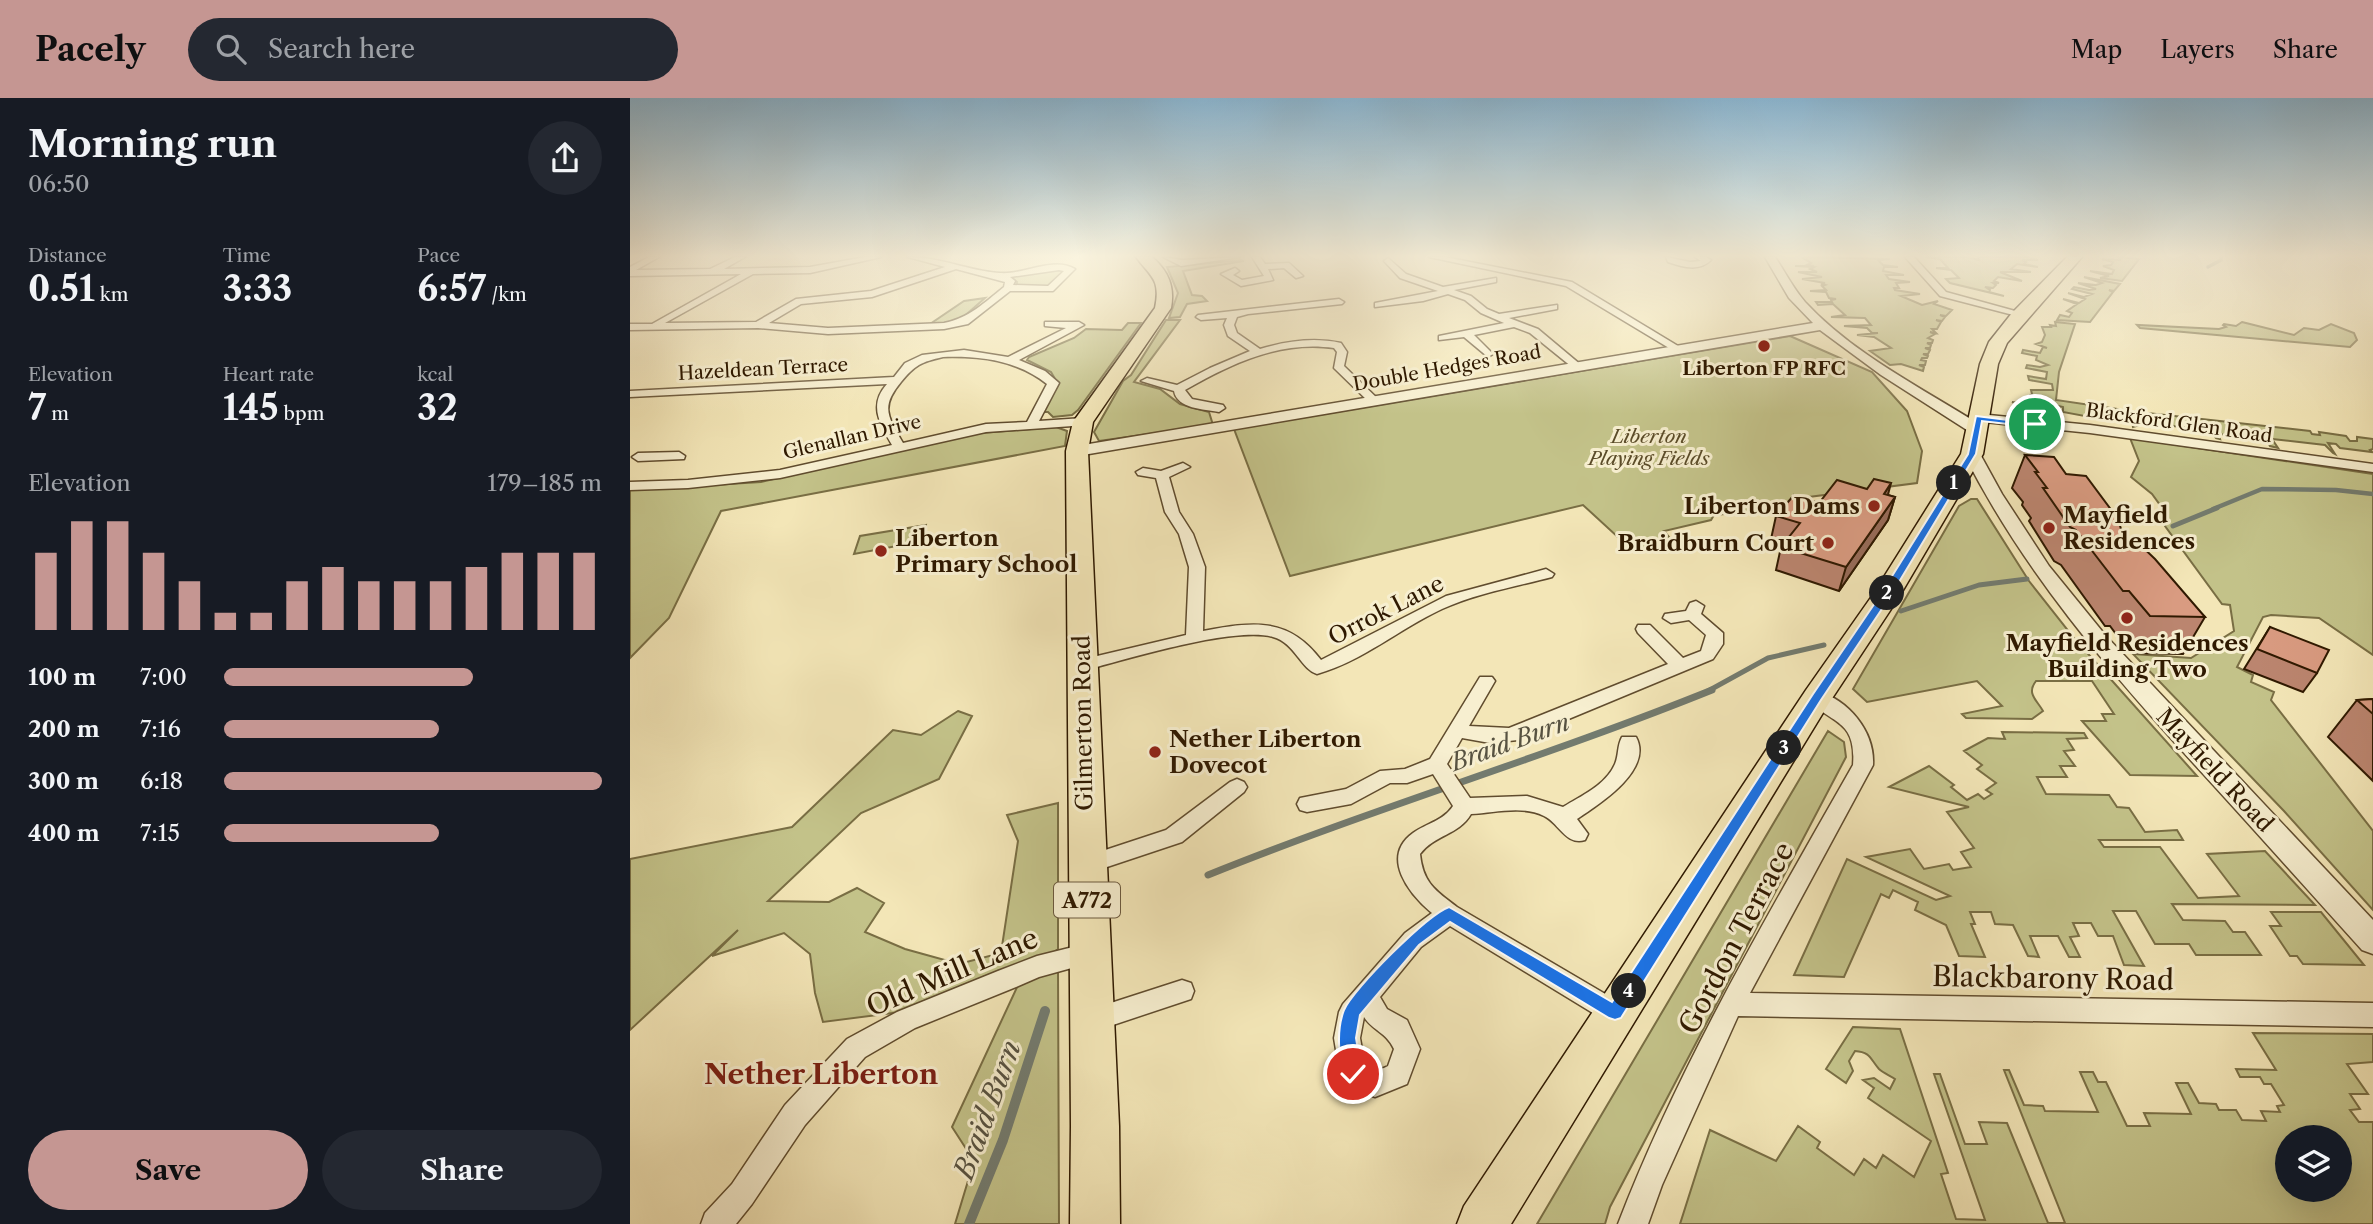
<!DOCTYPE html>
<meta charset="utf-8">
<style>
body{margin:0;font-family:"Libre Caslon Text",serif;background:#242831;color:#f1f3f6;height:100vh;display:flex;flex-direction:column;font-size:26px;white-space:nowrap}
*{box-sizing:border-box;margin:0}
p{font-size:23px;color:#9ea1a6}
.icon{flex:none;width:38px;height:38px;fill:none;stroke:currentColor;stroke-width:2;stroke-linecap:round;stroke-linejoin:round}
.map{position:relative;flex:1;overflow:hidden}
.panel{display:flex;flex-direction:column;background:#171b24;width:630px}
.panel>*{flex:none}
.fabs{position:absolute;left:1645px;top:1027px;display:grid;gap:14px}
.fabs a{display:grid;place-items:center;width:77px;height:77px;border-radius:50%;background:#171b24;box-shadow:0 7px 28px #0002;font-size:35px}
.pin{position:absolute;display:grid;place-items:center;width:60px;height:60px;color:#fff;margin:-30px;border:4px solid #fff;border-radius:50%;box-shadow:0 2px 7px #0007}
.km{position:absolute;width:35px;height:35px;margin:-18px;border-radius:50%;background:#222;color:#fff;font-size:19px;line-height:35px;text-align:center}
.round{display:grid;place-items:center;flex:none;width:74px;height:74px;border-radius:37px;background:#242831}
.overview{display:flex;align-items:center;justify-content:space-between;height:119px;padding:0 28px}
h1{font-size:38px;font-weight:700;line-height:52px}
.figures{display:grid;grid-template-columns:repeat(3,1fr);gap:10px;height:119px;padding:7px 28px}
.figures div{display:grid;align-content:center}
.figures b{font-size:35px;font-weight:700}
.figures small{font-size:19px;font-weight:400}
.figures p{font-size:19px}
.chart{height:196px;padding:14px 28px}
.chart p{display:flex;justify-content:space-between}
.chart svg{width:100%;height:126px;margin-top:7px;stroke:#c59692;stroke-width:6}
.primary-button{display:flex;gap:14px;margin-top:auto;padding:14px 28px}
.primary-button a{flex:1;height:80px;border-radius:42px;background:#c59692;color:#111;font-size:28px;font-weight:700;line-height:80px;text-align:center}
.primary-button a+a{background:#242831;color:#f1f3f6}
ul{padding:0 28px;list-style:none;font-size:23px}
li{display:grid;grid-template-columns:112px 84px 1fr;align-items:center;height:52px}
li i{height:18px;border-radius:9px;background:#c59692}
header{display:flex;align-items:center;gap:42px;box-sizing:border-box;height:98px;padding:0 35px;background:#c59692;color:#111}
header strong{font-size:33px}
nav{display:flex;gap:38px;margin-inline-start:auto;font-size:24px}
.search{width:490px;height:63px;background:#242831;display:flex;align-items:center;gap:18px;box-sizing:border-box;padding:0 24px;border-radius:38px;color:#9ea1a6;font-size:26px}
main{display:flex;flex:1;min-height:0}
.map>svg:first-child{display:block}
</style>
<header>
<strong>Pacely</strong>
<div class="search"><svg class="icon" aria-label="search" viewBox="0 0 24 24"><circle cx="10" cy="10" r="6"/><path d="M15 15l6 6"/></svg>Search here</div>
<nav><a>Map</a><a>Layers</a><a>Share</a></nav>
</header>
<main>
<section class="panel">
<div class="overview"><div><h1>Morning run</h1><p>06:50</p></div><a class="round"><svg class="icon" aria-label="share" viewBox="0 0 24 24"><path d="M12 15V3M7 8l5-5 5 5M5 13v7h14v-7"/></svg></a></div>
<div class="figures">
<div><p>Distance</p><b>0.51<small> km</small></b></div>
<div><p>Time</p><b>3:33</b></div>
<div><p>Pace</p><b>6:57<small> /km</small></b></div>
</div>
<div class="figures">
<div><p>Elevation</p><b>7<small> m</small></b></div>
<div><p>Heart rate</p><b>145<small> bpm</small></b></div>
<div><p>kcal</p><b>32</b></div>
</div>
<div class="chart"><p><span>Elevation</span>179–185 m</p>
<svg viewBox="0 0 160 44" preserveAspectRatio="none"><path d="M5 44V17M15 44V6M25 44V6M35 44V17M45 44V27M55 44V38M65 44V38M75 44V27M85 44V22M95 44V27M105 44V27M115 44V27M125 44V22M135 44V17M145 44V17M155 44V17"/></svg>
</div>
<ul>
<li><b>100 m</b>7:00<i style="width:66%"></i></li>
<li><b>200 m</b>7:16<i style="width:57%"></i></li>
<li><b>300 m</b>6:18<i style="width:100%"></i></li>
<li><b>400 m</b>7:15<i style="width:57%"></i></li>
</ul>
<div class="primary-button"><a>Save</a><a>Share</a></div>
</section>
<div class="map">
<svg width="1743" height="1126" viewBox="0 0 1743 1126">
<rect width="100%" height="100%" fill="#f3e6b7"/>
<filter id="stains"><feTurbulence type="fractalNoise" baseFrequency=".00286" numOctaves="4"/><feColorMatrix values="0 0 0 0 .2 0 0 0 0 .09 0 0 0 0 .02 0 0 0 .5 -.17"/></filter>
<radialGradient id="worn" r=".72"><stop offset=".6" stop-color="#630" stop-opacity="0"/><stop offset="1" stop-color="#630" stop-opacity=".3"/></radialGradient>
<path fill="#c3c289" stroke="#796e44" stroke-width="2" fill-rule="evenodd" d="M1178,159L1260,161L1248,162L1253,167L1268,169H1254L1253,173L1274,177H1256L1259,181L1280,184L1266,185L1269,190H1264L1265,192L1290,196L1271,198L1292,207L1308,203L1304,206L1322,212L1316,218L1310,217L1315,219L1312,223L1306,222L1311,224L1307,231H1302L1306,235L1300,234L1305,236L1298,240L1303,242L1302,245H1297L1301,247L1300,250H1295L1300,252L1298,256H1293L1298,258L1297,260H1292L1291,262L1296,263L1295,267H1289L1294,269L1293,273L1271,266L1260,267L1240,253L1261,250L1244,239L1227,237L1248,235H1242L1237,230L1214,228L1241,227L1235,220L1201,219L1215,217L1203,206L1188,207L1186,204H1202L1201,202L1206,201L1199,200L1196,194L1180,193L1196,192L1192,188L1195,187L1191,186L1195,185L1172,181L1192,179L1168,174H1187L1180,171L1184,169L1165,168H1184L1177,167L1181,165L1173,160Z
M1295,159H1337L1349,162L1348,159H1398L1408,162H1392L1396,164L1394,166L1408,169L1387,166L1381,171L1401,174H1370L1392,183L1368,179L1364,183L1369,185H1363L1366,187L1363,190L1355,189L1360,192L1359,194L1374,198L1320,185L1316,181L1329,180L1321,172L1306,170H1318L1310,161Z
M1488,159L1509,161L1492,183L1470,180L1479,178L1460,173L1482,176L1484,172L1473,168L1481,167L1483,164L1472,161L1490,162Z
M611,162L614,163L553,173L562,197L572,198L577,203L557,206L550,219L539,220L548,195L537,169Z
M427,170L436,172L420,188L386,189L387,184L379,178Z
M1454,179L1490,186L1484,193L1479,192L1483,194L1460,224L1427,222L1430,217L1439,219L1442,215L1437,213L1447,206L1433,201L1449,205L1455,201L1438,195L1454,199L1462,196L1442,191L1444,189L1459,192L1466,191L1448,185L1466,187L1472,185Z
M355,200L330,222L297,228L334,203Z
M536,222H550L504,284L530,291L550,306L579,314L583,327L469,343L464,334L493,283L501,277Z
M1425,224L1445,226L1429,274L1426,302L1508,314L1680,333L1682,336L1690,337L1689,334L1716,338L1720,343H1727V339L1743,341V351L1740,352L1742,354L1710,350L1706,346L1698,345L1705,356L1703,355L1695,347L1642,341L1648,350L1640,348L1636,342L1588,336L1590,341L1586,340L1581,334L1588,333L1516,325L1514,321H1510V327L1503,329L1502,323L1507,324V322L1468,314L1465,320L1433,314V309L1428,308L1427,320L1395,319L1392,311L1398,312V310L1382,304L1407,307V305L1399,303V300H1403L1399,298L1402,296L1401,292H1423L1422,286L1399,282L1398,278L1416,281L1417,274L1396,270L1397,267L1410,269L1418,267L1406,262L1407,258L1392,255L1393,252L1410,255L1413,249L1417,250L1406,246L1412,244L1415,237L1412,229H1421L1420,227L1426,228Z
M1612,224L1664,237L1674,230L1689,232L1701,226L1724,235L1727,242L1720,249L1510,230L1507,227L1589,231L1596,229L1593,227L1594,226L1606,228Z
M498,225H511L448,312L442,317L423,319L418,314H412L428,286L421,274L397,262L399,259L444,240L456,231L492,232Z
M1160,238L1242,274L1277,313L1292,353L1287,385L1171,400L1162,410L1084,417L1081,422L1034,433L1043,444L1003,453L953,407L660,478L604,331Z
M426,329L437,333L435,348L91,413L39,520L0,560V392L131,384L339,336Z
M1500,340L1743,376V557L1689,520L1641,517L1633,519L1607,569L1623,577L1621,584L1644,594L1641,602L1743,733V812L1654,713L1503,556L1561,560L1604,533L1600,507L1592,506L1535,428L1538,418L1522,396L1501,379L1509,363Z
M1341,401H1347L1399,483L1444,540L1567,678L1500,677L1452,623H1476L1472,616H1484L1462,583H1406C1396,596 1407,602 1413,613L1402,621L1336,620L1332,616L1372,608L1347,583L1237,604L1223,591L1329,408Z
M296,427L294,443L224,456L230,438Z
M328,613L342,618L309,681L231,715L138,803L199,804L227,790L254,805L235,834L275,851L329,866L371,855L388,743L377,717L428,705V851L424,854L286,912L193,924L185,895L180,856L154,835L82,858L108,832L0,932V761L162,729L263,632L291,637Z
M1198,633L1214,644L1216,659L980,1109L975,1126H907Z
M1372,634L1454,635L1457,640L1437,641L1444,652L1434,653L1445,668H1430L1437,679H1407L1416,696L1479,697L1487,709L1499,710L1515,734L1547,732L1553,742H1469L1474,749H1530L1568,800L1609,798L1577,756L1635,753L1685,807L1542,806L1553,822L1595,823L1603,834H1615L1631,857H1566L1559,846H1525L1506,813H1483L1514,868L1494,867L1483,838H1468L1461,825H1443L1449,838L1440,839L1450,859H1439L1428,838H1400L1409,859L1398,858L1383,827L1365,826L1361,814H1340L1345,826H1341L1355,859L1329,858L1316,827L1285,812L1288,804L1263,792L1259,800L1251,796L1214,879L1164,877L1217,761L1306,802L1320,798L1236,759L1280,751L1294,771L1319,766L1323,772L1341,769L1331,754L1344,750L1317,714L1339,709L1259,689L1299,668L1324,687L1321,689L1337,702L1348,696L1354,701L1362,696L1356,692L1366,685L1347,671L1352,667L1334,653L1358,640L1375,641Z
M1641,814H1691L1734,867L1673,866L1667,858H1660L1640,828H1651Z
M428,872L429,1126H325L344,1063L322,1029L389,885Z
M1223,929L1270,931L1318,1075L1311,1076L1326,1121L1355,1122L1304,976H1310L1335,1046H1357L1349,1024L1377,1025L1418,1125H1435L1374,972H1379L1394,1007L1413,1008L1415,1013L1468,1014L1450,974H1463L1468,984H1476L1497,1028H1520L1514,1015L1561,1016L1546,985H1558L1569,1005L1586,1006L1589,1012H1606L1612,1022L1636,1023L1631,1013L1650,1014L1647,1008L1654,1007L1641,986H1634L1630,979H1610L1606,971L1646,972L1623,935L1743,936V964L1717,966L1738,996H1720L1730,1011L1720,1012L1729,1024H1743V1126H1050L1080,1032L1146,1063L1168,1028L1190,1044L1187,1050L1224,1077L1234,1061L1246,1070L1253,1057L1284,1079L1301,1043L1238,1000L1244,990L1233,982L1244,980L1260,991L1265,981C1261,978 1253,975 1249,971C1240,961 1241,954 1225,953L1219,963L1223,973L1216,985L1196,971ZM1657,1040H1710V1092H1657Z"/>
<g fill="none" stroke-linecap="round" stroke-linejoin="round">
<path stroke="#737b6f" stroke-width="3.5" d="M1578,169L1591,162V159"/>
<path stroke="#737b6f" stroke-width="4.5" d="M1583,411L1632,391L1706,392L1743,396"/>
<path stroke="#737b6f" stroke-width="5" d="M1543,428L1587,410
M1271,513L1349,487L1397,481
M1078,593L1138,560L1194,547"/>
<path stroke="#737b6f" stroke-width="7" d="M578,777C744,710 916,659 1082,592"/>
<path stroke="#737b6f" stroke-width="10" d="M339,1126L373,1042L415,913"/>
<defs>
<path id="minor" d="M19,159H29L6,172L80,171L105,159H115L94,171L180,169L235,159H251L180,175L123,176L35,225L126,224L166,201L241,193L315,169L278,159C310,159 339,173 370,175C394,177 424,158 445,171L423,193H380L338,226L314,231L198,236L128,230L0,232V226H22L111,176L0,178V169ZM326,171L375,184L374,189C354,205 339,220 314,225L198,230L139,225L171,206L242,199ZM429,172L434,173L418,188L383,187L385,183L380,179Z
M533,159L552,162L610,159L551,168Z
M622,159H630L635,166L659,165L673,178L666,180L654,170L638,171L643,182L611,188L591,176L605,170L609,173L603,177L612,182L634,178Z
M799,159H815L942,184L1053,251L1044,253L936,188Z
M1036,159L1060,164L1071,163L1065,159H1076L1081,162C1069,174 1053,169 1038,164Z
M1275,159H1284L1316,194L1396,216L1391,219L1310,198Z
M758,160L776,176L813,189L866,180V184L824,192L841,198L857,211L869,216L927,207V211L879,220L908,231L951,267L942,269L900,235L884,229L844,237L863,256L858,259L834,239L809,242V238L874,225L851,215L835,202L818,196L793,203L745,209V205L808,193L770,180L754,163Z
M709,201L714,204L712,206L618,216L607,219L604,227L607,235L630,251C657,243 683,239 711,245L717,254L714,268L750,303L748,305H740L704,270L707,254L704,250C650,242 600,266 555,292L562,301L593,307L595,310L589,314C574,311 547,311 544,293L511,283L517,280L547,287L580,270L620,253L598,238L594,227L597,220L571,222L566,219L568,217Z
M415,224H449L454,227L389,262L415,273L429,285L409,323L453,320L457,321V327L356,334L150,380L58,390L0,392V384L58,382L150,372L262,347C250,326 238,307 257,286L0,299V293L264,279L275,265L292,257L334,252L378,259L436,230L415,228ZM313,259C350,258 387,262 417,286L397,324L356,326L273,345C258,319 250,309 271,284C285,267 291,264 313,259Z
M1349,316L1460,327L1743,366V374L1460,335L1345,323L1343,320Z
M49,354L55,358L54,361L8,363L2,359L8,355Z
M553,365L560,369L539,379L549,414L563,436L575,469L573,533C622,524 658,518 691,562L816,498L916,471L924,476L922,479C885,489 847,495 812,511C769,531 733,563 687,576C671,571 665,545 643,539C603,528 495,562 452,573L446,571L443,567L446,563L556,537L559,469L549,436L535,414L526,380L508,377L506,374L513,370L531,373Z
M1066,503L1074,508L1071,516L1093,535V546L1083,561L888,642L860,645L832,640L817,666L840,700L897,698L933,709C951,698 976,687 985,666C989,657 987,648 992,639H1006C1024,672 968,707 947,721L958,736L955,742C936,748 929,725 914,718C892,707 864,715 841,716C829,737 804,737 790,756C793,785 805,792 827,809L994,907L998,915L994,923L985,927L976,923L820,828L791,849L750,899L757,911L777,922L790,951L777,986L745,999L720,990L714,985L710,976L704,940L709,914L713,906L775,835L802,815C779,796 750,759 783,735C797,725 813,723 823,708L803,676L777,685H760L721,706L677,714L670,712L667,706L670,700L716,691L750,673L775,671L800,661L850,579H862L865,583L839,628L879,630L1038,566L1008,535L1006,531L1008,527H1020L1053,560L1071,553L1076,537L1059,522L1041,525L1033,520L1035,516L1056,513L1060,505ZM734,919C743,933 756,934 764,951L758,968C750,972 743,975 735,969L730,940Z
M1187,593C1219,602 1245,634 1243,667L1120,895L1743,905V929L1108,918L1032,1087L1018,1126H988C1050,965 1138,817 1223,667C1227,618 1197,627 1178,599L1181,595Z
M607,681L614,684L617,689L614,694L552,744L456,776L448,773L445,767L448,761L536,732L600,684Z
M459,845L467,849L471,856L467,863L409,879L386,889L285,930L235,959L175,1027L122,1106L106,1126H71L75,1115L102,1086L155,1007L217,941L267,914L368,873L407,858Z
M552,882L561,885L564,893L561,901L462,934L453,930L449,922L453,914Z"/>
<path id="tertiary" d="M1135,159H1145C1155,174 1163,190 1175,204C1223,256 1292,290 1352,328L1354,331L1352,334H1340L1251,277L1190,232L447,358L439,353L447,348L1183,225L1159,200Z
M1342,351L1350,356L1372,396L1419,468L1476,538L1743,822V856L1732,852C1676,790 1621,728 1565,667C1477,570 1393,473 1334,356Z"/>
<path id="primary" d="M506,159H522C538,173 545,188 541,210L463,324L458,353L489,1028L490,1126H440L441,1028L436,353L443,324L525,210C531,181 521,179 506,159Z
M1437,159H1452L1377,245L1368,266L1353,356L1269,499L1199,605L881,1126H827L834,1108L1176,592L1242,498L1331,356L1350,266L1359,244L1382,215Z"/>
</defs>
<use href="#minor" stroke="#604c2e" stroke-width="3"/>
<use href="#tertiary" stroke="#604c2e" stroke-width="3"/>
<use href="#primary" stroke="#2f1900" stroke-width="3"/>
<use href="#minor" fill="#f7efd0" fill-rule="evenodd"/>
<use href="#tertiary" fill="#f7efd0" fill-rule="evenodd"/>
<use href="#primary" fill="#f3e6b7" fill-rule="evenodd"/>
</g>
<path fill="#bb856f" stroke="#2f1900" stroke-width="2" d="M1395,357L1436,376L1494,441L1575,519L1553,556L1500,555L1480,528H1475L1431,467L1424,463L1399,423L1401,420L1392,407L1393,404L1382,390Z
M1258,397L1265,399L1258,422L1209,493L1146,472L1151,449L1154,445L1141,441L1146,418L1189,405Z
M1640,529L1687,575L1673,594L1614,571Z
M1743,601V683L1698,639L1727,602Z"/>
<path fill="#986c5a" stroke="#2f1900" stroke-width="2" d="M1261,385L1255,408L1254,396Z
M1265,399L1258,422L1209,493L1216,469Z"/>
<path fill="#d99b81" stroke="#2f1900" stroke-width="2" d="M1395,357L1424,359L1436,376L1456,378L1488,421L1494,441H1504L1525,461L1575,519L1520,518L1499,493H1493L1446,432L1440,429L1413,390H1417L1405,374H1408Z
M1244,381L1261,385L1254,396L1265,399L1216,469L1151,449L1170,425L1146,418L1164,397L1189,405L1207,382L1237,391Z
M1640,529L1699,552L1687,575L1627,551Z
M1743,601V616L1727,602Z"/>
<linearGradient id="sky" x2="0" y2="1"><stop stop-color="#8bb8d5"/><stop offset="0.5" stop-color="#faf4df"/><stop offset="1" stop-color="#faf4df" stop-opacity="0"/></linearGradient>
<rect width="1743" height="316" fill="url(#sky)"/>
<path fill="#1a73e8" stroke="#fff" stroke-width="2" d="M1346,318L1409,326L1405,329L1352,323L1346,356L1260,499L1191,602L991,920L985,922L979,920L820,824L789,847L730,917L726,940L732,976L729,982L723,985L717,982C708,962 706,933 714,912C723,891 797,817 819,809L982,904L1183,596L1249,499L1338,356Z"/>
<g fill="#8f2418" stroke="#f7efd0" stroke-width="2.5">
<circle cx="1134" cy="248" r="7"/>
<circle cx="1244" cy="408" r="7"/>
<circle cx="1419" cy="430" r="7"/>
<circle cx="1198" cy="445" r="7"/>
<circle cx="251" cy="453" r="7"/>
<circle cx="1497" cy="520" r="7"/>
<circle cx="525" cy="654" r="7"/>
</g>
<g text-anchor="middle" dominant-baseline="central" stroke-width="6" stroke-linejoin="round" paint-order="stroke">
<g font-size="19" fill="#2f1900" stroke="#f7efd0">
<text transform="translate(817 270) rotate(-10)">Double Hedges Road</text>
<text transform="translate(133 271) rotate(-3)">Hazeldean Terrace</text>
<text transform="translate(1549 325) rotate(8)">Blackford Glen Road</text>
<text transform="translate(222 339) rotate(-13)">Glenallan Drive</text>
</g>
<g font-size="19" font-weight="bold" fill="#2f1900" stroke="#f7efd0">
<text x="1134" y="270">Liberton FP RFC</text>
</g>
<g font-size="19" font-style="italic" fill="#5b4c29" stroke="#f7efd0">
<text x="1019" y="338">Liberton<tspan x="1019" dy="22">Playing Fields</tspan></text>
</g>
<rect fill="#f7efd0" stroke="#6b593e" stroke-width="2" x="424" y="784.5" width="66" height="35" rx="5"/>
<g font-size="21" font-weight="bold" fill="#2f1900">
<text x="457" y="802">A772</text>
</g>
<g font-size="23" font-weight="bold" fill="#2f1900" stroke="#f7efd0" text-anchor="start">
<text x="1230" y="408" text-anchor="end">Liberton Dams</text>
<text x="1433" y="417">Mayfield<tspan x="1433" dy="26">Residences</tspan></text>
<text x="265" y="440">Liberton<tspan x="265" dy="26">Primary School</tspan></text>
<text x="1184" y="445" text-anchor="end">Braidburn Court</text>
<text x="1497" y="545" text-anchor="middle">Mayfield Residences<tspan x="1497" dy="26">Building Two</tspan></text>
<text x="539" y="641">Nether Liberton<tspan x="539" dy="26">Dovecot</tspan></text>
</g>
<g font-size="23" fill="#2f1900" stroke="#f7efd0">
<text transform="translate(756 512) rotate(-27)">Orrok Lane</text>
<text transform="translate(453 625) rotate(-91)">Gilmerton Road</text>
<text transform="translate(1585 672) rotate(47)">Mayfield Road</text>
</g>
<g font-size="24" font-style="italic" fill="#575241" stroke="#f7efd0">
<text transform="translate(880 644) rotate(-20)">Braid Burn</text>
</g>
<g font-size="28" fill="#2f1900" stroke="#f7efd0">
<text transform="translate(1106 840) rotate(-62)">Gordon Terrace</text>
<text transform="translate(322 874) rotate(-23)">Old Mill Lane</text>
<text transform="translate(1423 880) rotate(1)">Blackbarony Road</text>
</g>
<g font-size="28" font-weight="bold" fill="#7a1f14" stroke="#f7efd0">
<text x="191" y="976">Nether Liberton</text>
</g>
<g font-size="28" font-style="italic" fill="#575241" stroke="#f7efd0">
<text transform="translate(357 1012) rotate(-70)">Braid Burn</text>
</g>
</g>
<rect width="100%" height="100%" filter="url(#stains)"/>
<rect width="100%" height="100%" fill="url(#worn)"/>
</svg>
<div class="fabs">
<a><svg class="icon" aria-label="layers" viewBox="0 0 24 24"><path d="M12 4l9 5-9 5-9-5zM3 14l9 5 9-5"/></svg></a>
</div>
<div class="pin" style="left:1405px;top:326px;background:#1e9e55"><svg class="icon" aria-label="arrive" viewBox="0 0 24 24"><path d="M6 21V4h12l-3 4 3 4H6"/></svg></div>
<div class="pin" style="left:723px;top:976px;background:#d93025"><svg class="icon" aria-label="check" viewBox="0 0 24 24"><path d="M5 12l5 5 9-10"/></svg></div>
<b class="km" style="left:1324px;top:385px">1</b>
<b class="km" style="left:1257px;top:495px">2</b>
<b class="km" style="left:1154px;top:650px">3</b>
<b class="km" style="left:999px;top:893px">4</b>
</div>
</main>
